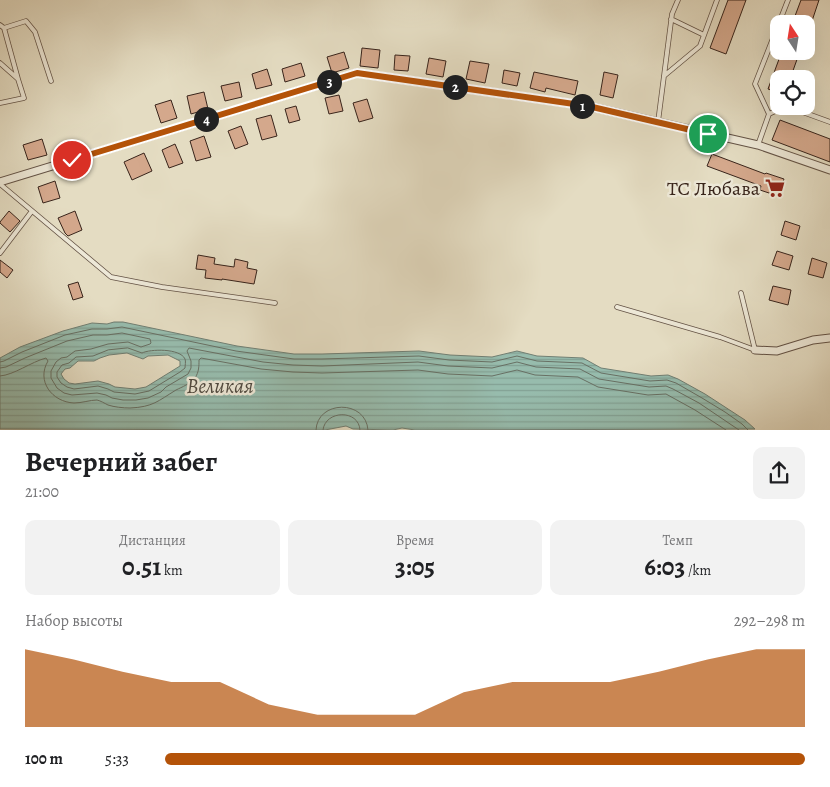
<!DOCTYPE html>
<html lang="ru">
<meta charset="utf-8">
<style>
body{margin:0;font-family:Alegreya,serif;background:#f2f2f2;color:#202124;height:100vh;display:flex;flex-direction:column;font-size:19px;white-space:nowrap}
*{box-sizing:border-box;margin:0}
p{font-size:16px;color:#757577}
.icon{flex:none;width:28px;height:28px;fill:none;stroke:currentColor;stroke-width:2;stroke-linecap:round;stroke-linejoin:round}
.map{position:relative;height:430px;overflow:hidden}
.details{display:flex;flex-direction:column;background:#fff;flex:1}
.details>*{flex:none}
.needle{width:32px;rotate:348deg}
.fabs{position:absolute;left:770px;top:15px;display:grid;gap:10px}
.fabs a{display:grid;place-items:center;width:45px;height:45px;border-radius:10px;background:#fff;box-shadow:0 5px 20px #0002;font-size:25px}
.pin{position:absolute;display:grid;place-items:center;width:42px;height:42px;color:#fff;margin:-21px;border:2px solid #fff;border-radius:50%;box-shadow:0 1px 5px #0007}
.km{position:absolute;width:25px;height:25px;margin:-12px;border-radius:50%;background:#222;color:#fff;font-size:14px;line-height:25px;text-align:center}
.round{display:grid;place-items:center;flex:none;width:52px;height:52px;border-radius:10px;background:#f2f2f2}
.head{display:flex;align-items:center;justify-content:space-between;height:85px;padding:0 25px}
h1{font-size:28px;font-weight:600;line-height:38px}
.stats{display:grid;grid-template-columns:repeat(3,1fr);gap:8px;height:85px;padding:5px 25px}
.stats div{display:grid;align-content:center;border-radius:10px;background:#f2f2f2;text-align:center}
.stats b{font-size:25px;font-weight:600}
.stats small{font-size:14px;font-weight:400}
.stats p{font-size:14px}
.chart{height:140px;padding:10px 25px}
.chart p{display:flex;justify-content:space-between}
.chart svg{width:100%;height:90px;margin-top:5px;fill:#b45309;opacity:.7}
ul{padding:0 25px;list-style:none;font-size:16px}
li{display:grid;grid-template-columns:80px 60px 1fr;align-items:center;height:38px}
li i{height:12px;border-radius:6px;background:#b45309}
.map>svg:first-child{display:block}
</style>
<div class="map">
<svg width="830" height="430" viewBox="0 0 830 430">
<defs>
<pattern id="water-rules" width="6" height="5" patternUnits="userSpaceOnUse" patternTransform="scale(1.25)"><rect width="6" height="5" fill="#97bcad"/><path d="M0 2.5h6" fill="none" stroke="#83a194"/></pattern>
</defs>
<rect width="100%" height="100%" fill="#e4dcc2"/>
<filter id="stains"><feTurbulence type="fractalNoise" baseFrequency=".004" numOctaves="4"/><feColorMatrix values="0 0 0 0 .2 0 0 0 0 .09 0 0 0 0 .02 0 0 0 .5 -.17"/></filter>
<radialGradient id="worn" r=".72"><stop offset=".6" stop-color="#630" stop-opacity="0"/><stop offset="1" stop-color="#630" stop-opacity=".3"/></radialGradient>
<path fill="url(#water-rules)" stroke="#717f73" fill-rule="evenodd" d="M114,322H123L237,346L294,354H322L419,351L450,355L492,357L517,351L537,356L583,358L601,368L651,376L668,375L678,379L705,394L745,420L755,429L415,430L402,428L393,430L353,429L346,426L325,430L0,429V358L20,347L63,331L92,323L107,324ZM127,353L143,359L148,356L168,355L180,361V366L146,387L135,389L115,387L109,384L98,381L75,384L69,383L64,379L61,374L65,369L70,368L78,361H94L100,358L109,355Z"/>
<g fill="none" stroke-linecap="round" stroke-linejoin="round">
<path stroke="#687064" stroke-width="1" d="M128,348L142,353C150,349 180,348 185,359C186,361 185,366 185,368L180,372L149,391L135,394L114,392L108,389L98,386L74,389L67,387L61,383L57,377V372L62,365L69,363L76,357L93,356L108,350Z
M0,362L4,361L22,352L65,335L92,329H107L122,327L236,351L294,359H322L419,356L449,360L492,362L517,356L537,361L582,363L601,373L650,381L667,380L676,383L702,398L725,412L742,424L748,430
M0,368L6,367L25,358L67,341L93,335H107L122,333L150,339L151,343L150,344L141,347L128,342L108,344L91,349L75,351L67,357L61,358L56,362L51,371V378L57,388L64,393L72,395L97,393L106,395L112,398L123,400H136L148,398L161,392L166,387L188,374L191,368V361L187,351L189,348L263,362L293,365L322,366L418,362L448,366L492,368L517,362L536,367L580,369L599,379L649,387L666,386L673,389L699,403L739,430
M0,376C14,375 31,362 46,358L48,361C36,381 52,402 74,403C82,403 90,400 97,400C101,401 104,403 108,405C114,407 123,408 130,408C153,407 158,401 176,390C182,387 190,384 195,378C199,372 199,366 199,360L201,358L261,369L293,372L322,373L418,370L448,374L492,376L517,370L535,375L578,377L598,387L648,395L666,394L695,410L726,430
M316,430C317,400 366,399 368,430
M323,430C325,410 359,409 360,430"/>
</g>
<path fill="#d4a88c" stroke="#38241b" d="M728,0H746L726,54L710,48Z
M801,0H819L811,24H792Z
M362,48L380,50L378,68L360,66Z
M782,51H800L790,79H779V93L768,89Z
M344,52L349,68L332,73L327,57Z
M395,55L410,56L408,71L394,70Z
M429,58L446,61L443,77L426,74Z
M470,61L489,64L485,83L466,79Z
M301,63L305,76L285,82L282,69Z
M267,69L272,85L256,89L252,74Z
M504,70L520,73L517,86L502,83Z
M534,72L578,81L575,95L546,88L545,92L530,88Z
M604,72L618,75L613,98L600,95Z
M239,82L242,97L225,101L221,86Z
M204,92L208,109L191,114L187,96Z
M339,95L343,111L329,114L325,98Z
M367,99L373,118L359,122L353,103Z
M171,100L177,118L161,123L155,105Z
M296,106L300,120L289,123L285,109Z
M271,115L277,136L262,140L256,119Z
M780,120L830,139V162L772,140Z
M241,126L248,144L235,149L228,131Z
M204,136L211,157L196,161L190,141Z
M42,139L47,155L28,160L23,145Z
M175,144L183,163L169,168L162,150Z
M144,153L152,171L132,180L124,162Z
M712,154L765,174L766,173L784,179L778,196L760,190L761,186L707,166Z
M55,181L60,198L43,203L38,187Z
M9,211L20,221L10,232L0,223V222Z
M75,211L82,230L68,236L65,233L58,218Z
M785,221L800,226L796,240L781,235Z
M777,251L793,256L789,270L772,265Z
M198,255L215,258L214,264L234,267L235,259L248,262L247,268L257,270L254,284L222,279V280L205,278L206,270L196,269Z
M812,258L827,263L823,278L808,274Z
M0,260L13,270L7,278L0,272Z
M78,282L83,297L73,300L68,285Z
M773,286L791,290L788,305L769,300Z"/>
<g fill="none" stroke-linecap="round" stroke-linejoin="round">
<defs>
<path id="lane" d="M671,19L704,35
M0,25L4,28L18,79
M4,28L26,21L35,32L51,81
M0,63L18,79L24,98L0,103
M664,76L700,46L717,0
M786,106L830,122
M769,114L786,106
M658,122L672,14L678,0
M758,145L769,114L755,84L788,0
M0,184L111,277L162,287L275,303
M0,253L32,211
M741,293L755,350
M617,307L720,337L755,350"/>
<path id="street" d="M0,182L357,73L588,106L758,145L830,170
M755,350L777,351L813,340L830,338"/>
</defs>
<use href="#lane" stroke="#635245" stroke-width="5.5"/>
<use href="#street" stroke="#635245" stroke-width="9"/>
<use href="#lane" stroke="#ede8d7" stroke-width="4"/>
<use href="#street" stroke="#ede8d7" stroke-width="7"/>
</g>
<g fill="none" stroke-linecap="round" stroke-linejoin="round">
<defs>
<path id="route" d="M72,160L357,73L588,106L708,134"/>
</defs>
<use href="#route" stroke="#fff" stroke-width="10"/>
<use href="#route" stroke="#b45309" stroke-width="6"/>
</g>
<defs>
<symbol id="supermarket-bare" viewBox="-9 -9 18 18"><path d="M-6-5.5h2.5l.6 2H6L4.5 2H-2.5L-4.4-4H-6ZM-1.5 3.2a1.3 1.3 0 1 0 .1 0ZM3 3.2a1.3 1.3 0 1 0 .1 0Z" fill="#8f2418" stroke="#ede8d7" stroke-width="2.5" paint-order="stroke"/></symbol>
</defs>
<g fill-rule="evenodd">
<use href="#supermarket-bare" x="761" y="174" width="28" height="28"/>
</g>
<g text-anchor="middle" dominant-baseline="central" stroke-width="5" stroke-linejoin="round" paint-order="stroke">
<g font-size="20" fill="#38241b" stroke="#ede8d7" text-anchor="end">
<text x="760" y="188">ТС Любава</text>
</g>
<g font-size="21" font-style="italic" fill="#504a40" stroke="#ede8d7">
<text x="220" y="386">Великая</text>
</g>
</g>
<rect width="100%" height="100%" filter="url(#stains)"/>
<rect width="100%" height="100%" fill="url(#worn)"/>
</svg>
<div class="fabs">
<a><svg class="needle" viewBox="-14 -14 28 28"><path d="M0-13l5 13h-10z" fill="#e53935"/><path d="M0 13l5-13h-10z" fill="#757577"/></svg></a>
<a><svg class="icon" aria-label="locate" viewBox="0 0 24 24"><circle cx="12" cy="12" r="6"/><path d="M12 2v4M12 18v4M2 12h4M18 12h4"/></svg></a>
</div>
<div class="pin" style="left:708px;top:134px;background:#1e9e55"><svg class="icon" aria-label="arrive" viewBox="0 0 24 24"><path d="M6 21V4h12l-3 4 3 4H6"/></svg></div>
<div class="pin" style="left:72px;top:160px;background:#d93025"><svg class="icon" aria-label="check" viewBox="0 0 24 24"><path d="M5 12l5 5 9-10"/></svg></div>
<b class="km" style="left:582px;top:106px">1</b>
<b class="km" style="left:455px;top:87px">2</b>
<b class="km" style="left:329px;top:82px">3</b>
<b class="km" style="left:206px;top:119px">4</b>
</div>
<section class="details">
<div class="head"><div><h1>Вечерний забег</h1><p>21:00</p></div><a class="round"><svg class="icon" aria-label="share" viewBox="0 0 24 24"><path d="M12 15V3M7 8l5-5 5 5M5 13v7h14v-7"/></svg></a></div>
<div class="stats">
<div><p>Дистанция</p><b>0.51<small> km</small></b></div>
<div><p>Время</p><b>3:05</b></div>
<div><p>Темп</p><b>6:03<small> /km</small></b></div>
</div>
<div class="chart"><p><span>Набор высоты</span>292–298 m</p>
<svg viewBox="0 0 160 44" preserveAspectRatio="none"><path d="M0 44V6L10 11L20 17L30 22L40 22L50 33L60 38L70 38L80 38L90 27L100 22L110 22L120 22L130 17L140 11L150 6L160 6V44z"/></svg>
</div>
<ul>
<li><b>100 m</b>5:33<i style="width:100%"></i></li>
</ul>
</section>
